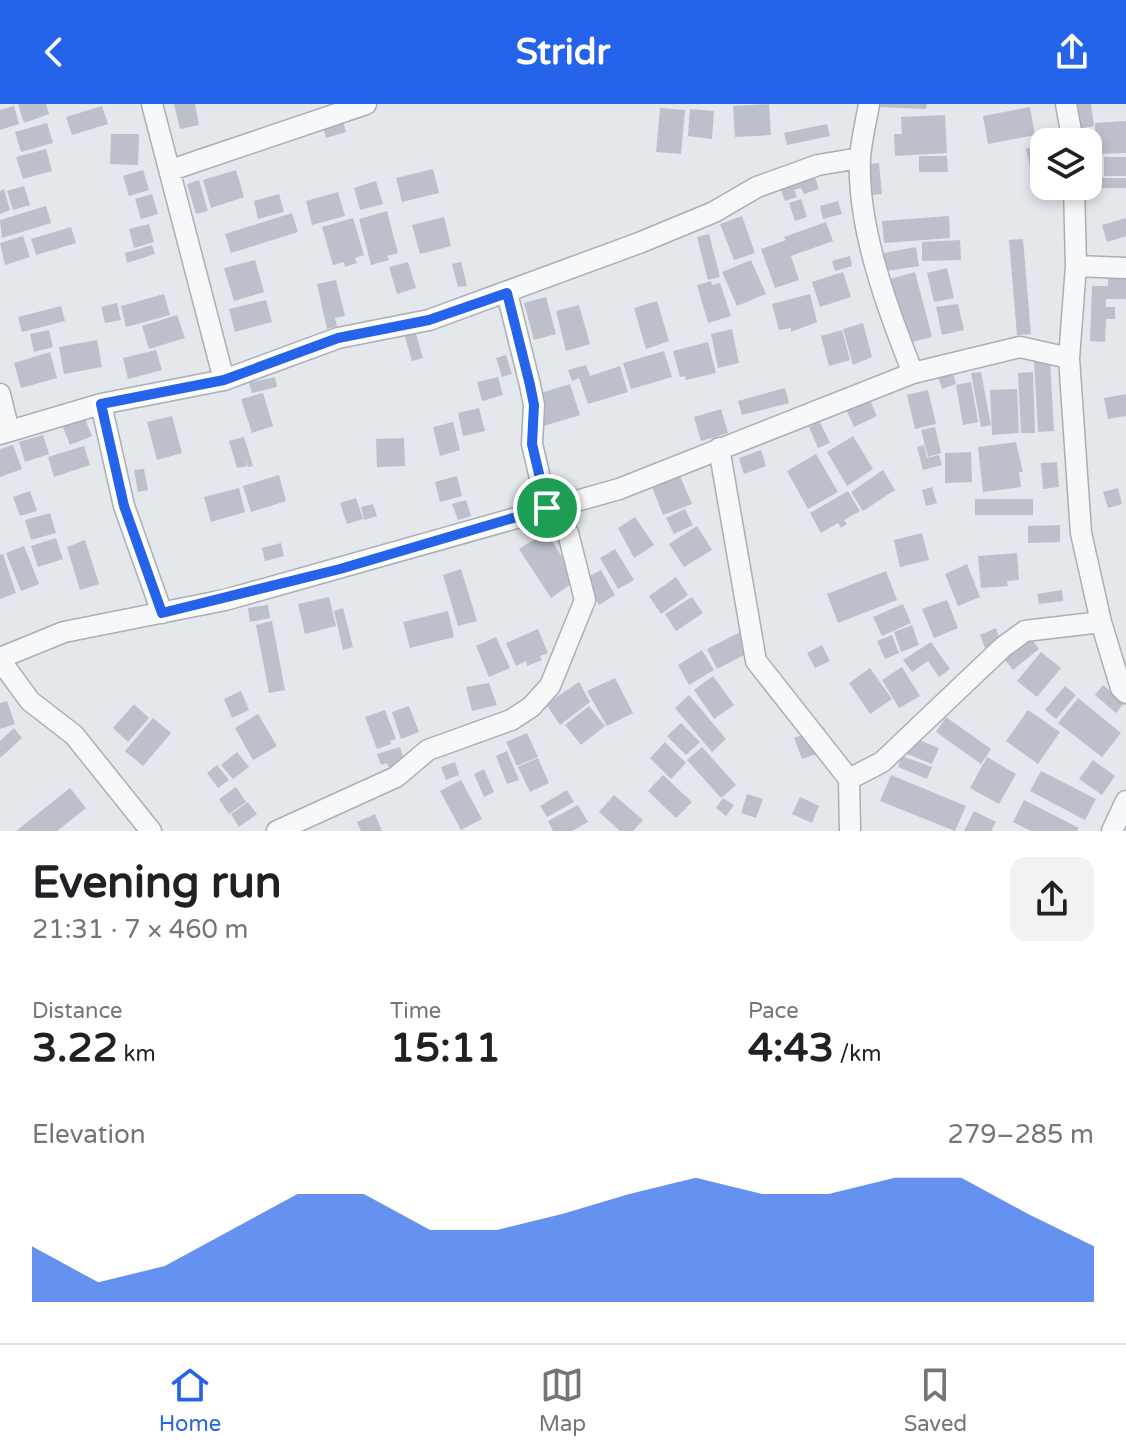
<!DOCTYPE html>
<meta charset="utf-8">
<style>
body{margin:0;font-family:"Varela Round",sans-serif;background:#f2f2f2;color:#202124;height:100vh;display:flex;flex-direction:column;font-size:30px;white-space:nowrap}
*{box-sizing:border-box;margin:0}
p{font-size:26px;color:#757577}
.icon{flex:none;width:44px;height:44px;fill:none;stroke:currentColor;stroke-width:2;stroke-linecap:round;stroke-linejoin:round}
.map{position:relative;height:727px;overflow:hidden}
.side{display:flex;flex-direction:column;background:#fff;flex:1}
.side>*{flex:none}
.controls{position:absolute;left:1030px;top:24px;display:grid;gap:16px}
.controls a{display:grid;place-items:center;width:72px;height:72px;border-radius:16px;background:#fff;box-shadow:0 4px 12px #0003;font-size:40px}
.pin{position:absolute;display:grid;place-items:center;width:68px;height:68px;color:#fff;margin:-34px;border:4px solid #fff;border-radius:50%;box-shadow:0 2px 8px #0007}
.round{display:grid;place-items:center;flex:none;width:84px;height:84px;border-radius:16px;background:#f2f2f2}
.overview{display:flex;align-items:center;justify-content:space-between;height:136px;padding:0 32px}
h1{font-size:44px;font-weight:700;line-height:60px}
.stats{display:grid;grid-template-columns:repeat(3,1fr);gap:12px;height:136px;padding:8px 32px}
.stats div{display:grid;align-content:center}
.stats b{font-size:40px;font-weight:700}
.stats small{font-size:22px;font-weight:400}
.stats p{font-size:22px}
.chart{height:224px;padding:16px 32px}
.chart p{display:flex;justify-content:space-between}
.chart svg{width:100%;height:144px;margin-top:8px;fill:#2563eb;opacity:.7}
header{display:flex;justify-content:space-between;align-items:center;height:104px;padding:0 32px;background:#2563eb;color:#fff;font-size:36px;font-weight:700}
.tabs{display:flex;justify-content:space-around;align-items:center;height:112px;border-top:2px solid #e0e0e0;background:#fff;font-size:22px;color:#757577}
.tabs a{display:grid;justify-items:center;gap:4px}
.tabs .active{color:#2563eb}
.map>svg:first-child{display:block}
</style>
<header><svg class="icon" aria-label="back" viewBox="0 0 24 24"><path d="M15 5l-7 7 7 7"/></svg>Stridr<svg class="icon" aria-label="share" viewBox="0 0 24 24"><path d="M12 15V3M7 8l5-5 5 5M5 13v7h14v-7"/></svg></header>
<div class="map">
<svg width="1126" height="727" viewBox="0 0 1126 727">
<rect width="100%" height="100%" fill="#e4e7ec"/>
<path fill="#bbc0ca" d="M18,0H46L49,10L24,19Z
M174,0H195L199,21L180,25Z
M769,0L771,31L735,33L733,2Z
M879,0H927L926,5L879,3Z
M1073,0H1091L1094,22L1078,25Z
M14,2L19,20L0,26V6Z
M102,2L108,20L72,31L66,13Z
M1030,3L1035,31L988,40L983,12Z
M660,4L685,6L681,50L656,48Z
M690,5L714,7L712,35L688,32Z
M945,11L947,49L895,52L894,30H902L901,13Z
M343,17L346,28L326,34L323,23Z
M1126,17V49L1096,50L1095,19Z
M47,19L53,39L21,48L15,28Z
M827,20L830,32L787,41L784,29Z
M111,30H139L138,61L110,60Z
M1038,42L1044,68L1032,71L1026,45Z
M46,45L52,67L23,75L16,53Z
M919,52H947L948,68H919Z
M1104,53H1126V72H1104Z
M879,59L882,90L872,91L869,60Z
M433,65L439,89L402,98L396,74Z
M812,65L819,85L804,90L801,84L794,86L797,93L785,97L778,78Z
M143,66L149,86L129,92L123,72Z
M236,66L244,93L211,104L203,76Z
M1101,74H1126V84H1101Z
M199,76L208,107L196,110L187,80Z
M376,77L383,100L360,106L354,84Z
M24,82L30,101L13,106L7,87Z
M4,85L10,106L0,110V87Z
M338,88L345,112L312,121L306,97Z
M152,90L158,110L141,115L135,95Z
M279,90L284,108L258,115L254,97Z
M801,95L807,113L795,117L789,99Z
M838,97L842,110L823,115L820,102Z
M46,102L51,119L2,134L0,116Z
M387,107L398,149L387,152L389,156L371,161L359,115Z
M292,109L298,128L231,149L225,130Z
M742,112L755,149L734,156L720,120Z
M949,112L950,134L884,139L882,117Z
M444,113L451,142L420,150L412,121Z
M353,114L364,151L355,154L357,159L345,163L344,158L333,161L322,123Z
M1126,114V132L1107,138L1102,121Z
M826,118L833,137L791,152L799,176L775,184L761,145L786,136L784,133Z
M149,120L154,138L134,144L129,125Z
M71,123L76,139L36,151L31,135Z
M709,130L720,173L708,176L697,133Z
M23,132L30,153L5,161L0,139Z
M1023,135L1031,230L1017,231L1009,136Z
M960,136L961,156L922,157V138Z
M152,141L155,150L127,159L125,149Z
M916,143L919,162L887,167L884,149Z
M850,152L852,162L835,167L832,157Z
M255,156L264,188L234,197L224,164Z
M751,156L766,190L737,202L722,168Z
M408,158L416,184L397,190L389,163Z
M461,158L467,182L458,183L452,160Z
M947,164L954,194L934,198L927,169Z
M843,168L851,193L820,203L812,178Z
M915,168L932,233L904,240L887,176Z
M1108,172H1126V195H1106V203H1115V215H1106L1105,238L1090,237L1092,182H1108Z
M336,176L345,212L335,214L337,222L327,225L317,180Z
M711,177L712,181L720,179L731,212L708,219L697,181Z
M164,190L170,211L126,223L121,202Z
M810,190L817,218L791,228V224L779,226L772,200Z
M546,193L556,230L534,236L524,199Z
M266,196L272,218L235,228L229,205Z
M657,197L669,237L646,245L634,204Z
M117,199L121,216L105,219L101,203Z
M958,200L964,226L942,231L936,203Z
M579,201L590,240L566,247L556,207Z
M61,202L65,217L22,228L18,213Z
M177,211L185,234L149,245L142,222Z
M863,219L872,253L853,261L843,225Z
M414,223L423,254L412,257L403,226Z
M732,225L739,259L718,264L711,230Z
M49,226L53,243L34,248L30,230Z
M842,226L850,256L829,262L821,232Z
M97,236L102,263L64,270L59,243Z
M708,238L716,269L686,276L685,272L680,273L673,247Z
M156,246L162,266L128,275L123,254Z
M664,247L672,273L631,285L623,259Z
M50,248L57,274L21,284L14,259Z
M506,251L512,270L502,273L496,254Z
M1050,257L1054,327L1038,328L1034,258Z
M586,261L590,272L620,262L628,288L588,300L579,274L572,277L568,266Z
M952,267L956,280L942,285L938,272Z
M981,268L991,321L981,323L971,269Z
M1033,268L1035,329H1021L1018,269Z
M275,273L277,283L252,289L249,279Z
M498,273L503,291L482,297L477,278Z
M971,278L978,318L963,321L956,281Z
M570,280L580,311L544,322L534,291Z
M785,284L789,299L742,311L738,297Z
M1017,285L1019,329L992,331L990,286Z
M928,286L936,320L915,325L907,291Z
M263,289L273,322L252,329L241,295Z
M1126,290V312L1108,315L1104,294Z
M868,292L877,312L854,323L845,303Z
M479,304L485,327L463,332L458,309Z
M721,305L728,329L701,337L694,313Z
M172,312L182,349L157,356L147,318Z
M85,315L92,332L70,341L63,323Z
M453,318L460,346L440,352L433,323Z
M820,318L830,339L818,344L809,323Z
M935,323L941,349L928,353L921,326Z
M43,331L49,350L25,358L19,338Z
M853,332L873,365L847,382L827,348Z
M244,333L253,362L248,363L245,353L247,362L237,364L229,337Z
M404,334L405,362L377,363L376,335Z
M1016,338L1023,368H1019L1021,383L983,388L978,343Z
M13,341L22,365L0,373V345Z
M924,341L927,354L939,351L942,361L923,366L917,343Z
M84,342L90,361L54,373L48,353Z
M761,346L766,362L744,370L739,354Z
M971,348L972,378L945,379V349Z
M816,350L838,388L808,405L787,367Z
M1057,358L1059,383L1043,385L1041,359Z
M144,365L148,386L138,388L134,366Z
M883,366L895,386L863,407L851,388Z
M279,371L286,397L251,408L243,382Z
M457,372L462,392L440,398L435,378Z
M680,372L692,400L663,411L652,383Z
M932,383L937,399L926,402L922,386Z
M239,384L245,408L211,418L204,393Z
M1118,384L1122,400L1108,404L1103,388Z
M30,387L37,407L20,412L13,393Z
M848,387L860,407L844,416L847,420L841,424L838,419L821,429L810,409Z
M356,394L363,415L347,420L340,399Z
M975,395H1033V411H975Z
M466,396L471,412L458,416L452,400Z
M373,400L377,412L364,416L361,403Z
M685,405L693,421L674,430L666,414Z
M50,409L56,429L31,436L25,416Z
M635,413L654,441L634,454L618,424Z
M1060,421V438L1028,439V422Z
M697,422L712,446L684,463L669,440Z
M546,428L577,476L551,494L519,445Z
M922,429L929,456L900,463L894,436Z
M56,434L63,455L38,463L31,442Z
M85,436L99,480L80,486L67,443Z
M281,439L284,452L265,457L262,444Z
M24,442L39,480L21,487L6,449Z
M615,445L634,476L618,485L600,454Z
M1017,449L1019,476L1007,477L1008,482L981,484L978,452Z
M3,450L16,489L0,495V451Z
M967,460L980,493L958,502L945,470Z
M461,465L477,517L458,522L443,471Z
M601,466L615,491L599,501L584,475Z
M886,467L897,496L838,519L827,490Z
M676,473L688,491L661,510L649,492Z
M1062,486L1063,497L1039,500L1037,490Z
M329,493L336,522L305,530L298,500Z
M692,493L703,509L676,527L665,510Z
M947,496L958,524L934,534L922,505Z
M903,500L911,519L882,532L873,513Z
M268,501L270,514L250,518L248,504Z
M343,504L353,543L343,546L334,507Z
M448,507L454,533L410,544L403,518Z
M272,517L285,586L269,589L256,521Z
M912,521L919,541L901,548L894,528Z
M996,524L1001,539L985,544L980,531Z
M538,525L548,549L540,552L542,556L527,562L526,557L516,562L506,539Z
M744,526L754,546L717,565L707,545Z
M892,531L899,549L885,555L877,537Z
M1028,531L1039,545L1013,566L1002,552Z
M496,533L510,564L489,573L476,542Z
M931,538L950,565L939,573L928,557L912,568L903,556Z
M822,541L830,557L815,564L807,549Z
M702,546L714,566L689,581L678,561Z
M1041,548L1061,564L1037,593L1017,577Z
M902,563L920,592L899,604L882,576Z
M870,564L892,595L870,610L849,579Z
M713,572L734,601L714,615L694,586Z
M615,574L633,609L607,622L587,587Z
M579,578L590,598L560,621L546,600Z
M489,579L497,601L472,607L466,583Z
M1103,581L1124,599L1116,609L1095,591Z
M1065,582L1076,591L1056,615L1045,606Z
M241,587L249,606L232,614L224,595Z
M689,591L726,635L712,648L675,604Z
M1078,594L1121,629L1102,653L1058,619Z
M7,597L15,620L0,625V599Z
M134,600L149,614L128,638L113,624Z
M409,602L419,628L401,635L392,608Z
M589,602L605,622L581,641L565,621Z
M385,606L396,635L390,637L391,640L377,645L365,613Z
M1028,606L1060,628L1038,660L1006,637Z
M258,610L277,642L253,656L235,624Z
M946,613L991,645L981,660L936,628Z
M153,614L171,629L143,662L125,647Z
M681,619L700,638L686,651L667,632Z
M824,623L832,645L802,655L794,634Z
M14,624L22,634L0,654V637Z
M527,629L538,653L517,662L506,638Z
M914,634L939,644L932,660L907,650Z
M665,638L686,659L671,675L650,654Z
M400,643L405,659L389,664L387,659L381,661L377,650Z
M702,643L736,681L721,694L687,656Z
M507,647L519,676L507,680L496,652Z
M237,648L249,663L233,675L221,661Z
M902,652L932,663L927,675L898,663Z
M987,653L1016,670L999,700L970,684Z
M538,654L549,679L530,688L518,663Z
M1093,656L1115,672L1102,691L1079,675Z
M455,658L459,671L446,676L441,663Z
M217,661L229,676L218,684L207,669Z
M484,665L494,688L484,693L474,670Z
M1041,667L1096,695L1085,716L1030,687Z
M663,671L692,698L676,714L648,687Z
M891,671L966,702L955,727L880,697Z
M461,676L482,715L461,726L440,687Z
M236,683L246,698L229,710L219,695Z
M70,684L86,704L57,727H16Z
M567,686L574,698L547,713L540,702Z
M747,690L763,695L756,714L741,709Z
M614,691L643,716L633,727H620L599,708Z
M800,693L819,702L812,719L792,710Z
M723,694L734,701L726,712L716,704Z
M1024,696L1079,724L1077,727H1031L1013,718Z
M248,698L257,710L239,723L231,710Z
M578,701L588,718L572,727H553L548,717Z
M974,707L996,718L991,727H964Z
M375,710L382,727H361L357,718Z"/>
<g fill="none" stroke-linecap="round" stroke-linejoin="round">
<defs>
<path id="street" d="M152,0L224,276
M869,0C866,18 861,37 860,55C857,123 888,207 913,269
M1066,0L1073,38
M171,66L366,0
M1074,82L1076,162L1069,254L1081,429L1101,518L1121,584L1126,589
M1076,162L1126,164
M0,290L9,327
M101,300L124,402L162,509
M0,330L101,300L224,276L338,234L429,216L639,139L714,108L757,83L818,61L860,54
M719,344L756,557L849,675
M0,554L64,528L225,496L619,385L913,269L1020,243L1069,254
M0,556L30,597L74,631L151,727
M277,727L396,673L428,646L511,616L531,603L550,582L585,496L568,429L547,404L532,340L534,301L530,281L507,189
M850,727L849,675L882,658L1003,543L1025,527L1101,518
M1112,727L1126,697"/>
</defs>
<use href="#street" stroke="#a9aeb7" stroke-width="23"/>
<use href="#street" stroke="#f7f8fa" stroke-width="20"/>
</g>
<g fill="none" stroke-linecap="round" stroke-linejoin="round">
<defs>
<path id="route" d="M507,189L530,281L534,301L532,340L547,404L340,465L162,509L124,402L101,300L224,276L338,234L429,216Z"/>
</defs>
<use href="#route" stroke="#fff" stroke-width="16"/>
<use href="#route" stroke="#2563eb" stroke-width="10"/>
</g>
</svg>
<div class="controls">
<a><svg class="icon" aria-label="layers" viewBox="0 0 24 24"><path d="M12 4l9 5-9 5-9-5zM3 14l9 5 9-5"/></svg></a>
</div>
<div class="pin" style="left:547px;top:404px;background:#1e9e55"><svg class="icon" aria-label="arrive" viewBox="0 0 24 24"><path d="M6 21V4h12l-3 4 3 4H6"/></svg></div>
</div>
<section class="side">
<div class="overview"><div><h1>Evening run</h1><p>21:31 · 7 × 460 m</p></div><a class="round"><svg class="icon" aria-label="share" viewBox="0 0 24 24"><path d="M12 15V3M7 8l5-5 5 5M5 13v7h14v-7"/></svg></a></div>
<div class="stats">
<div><p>Distance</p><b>3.22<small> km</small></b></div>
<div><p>Time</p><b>15:11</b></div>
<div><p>Pace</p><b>4:43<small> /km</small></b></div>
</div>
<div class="chart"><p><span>Elevation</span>279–285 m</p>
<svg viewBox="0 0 160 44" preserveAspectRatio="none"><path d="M0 44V27L10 38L20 33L30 22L40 11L50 11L60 22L70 22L80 17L90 11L100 6L110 11L120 11L130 6L140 6L150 17L160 27V44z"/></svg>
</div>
</section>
<nav class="tabs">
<a class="active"><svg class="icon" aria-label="home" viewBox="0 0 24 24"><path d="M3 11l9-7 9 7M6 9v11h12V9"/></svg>Home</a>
<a><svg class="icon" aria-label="map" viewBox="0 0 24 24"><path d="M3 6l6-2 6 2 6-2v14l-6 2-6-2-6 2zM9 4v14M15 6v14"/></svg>Map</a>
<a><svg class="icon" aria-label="saved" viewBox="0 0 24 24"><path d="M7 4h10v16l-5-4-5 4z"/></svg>Saved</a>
</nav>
